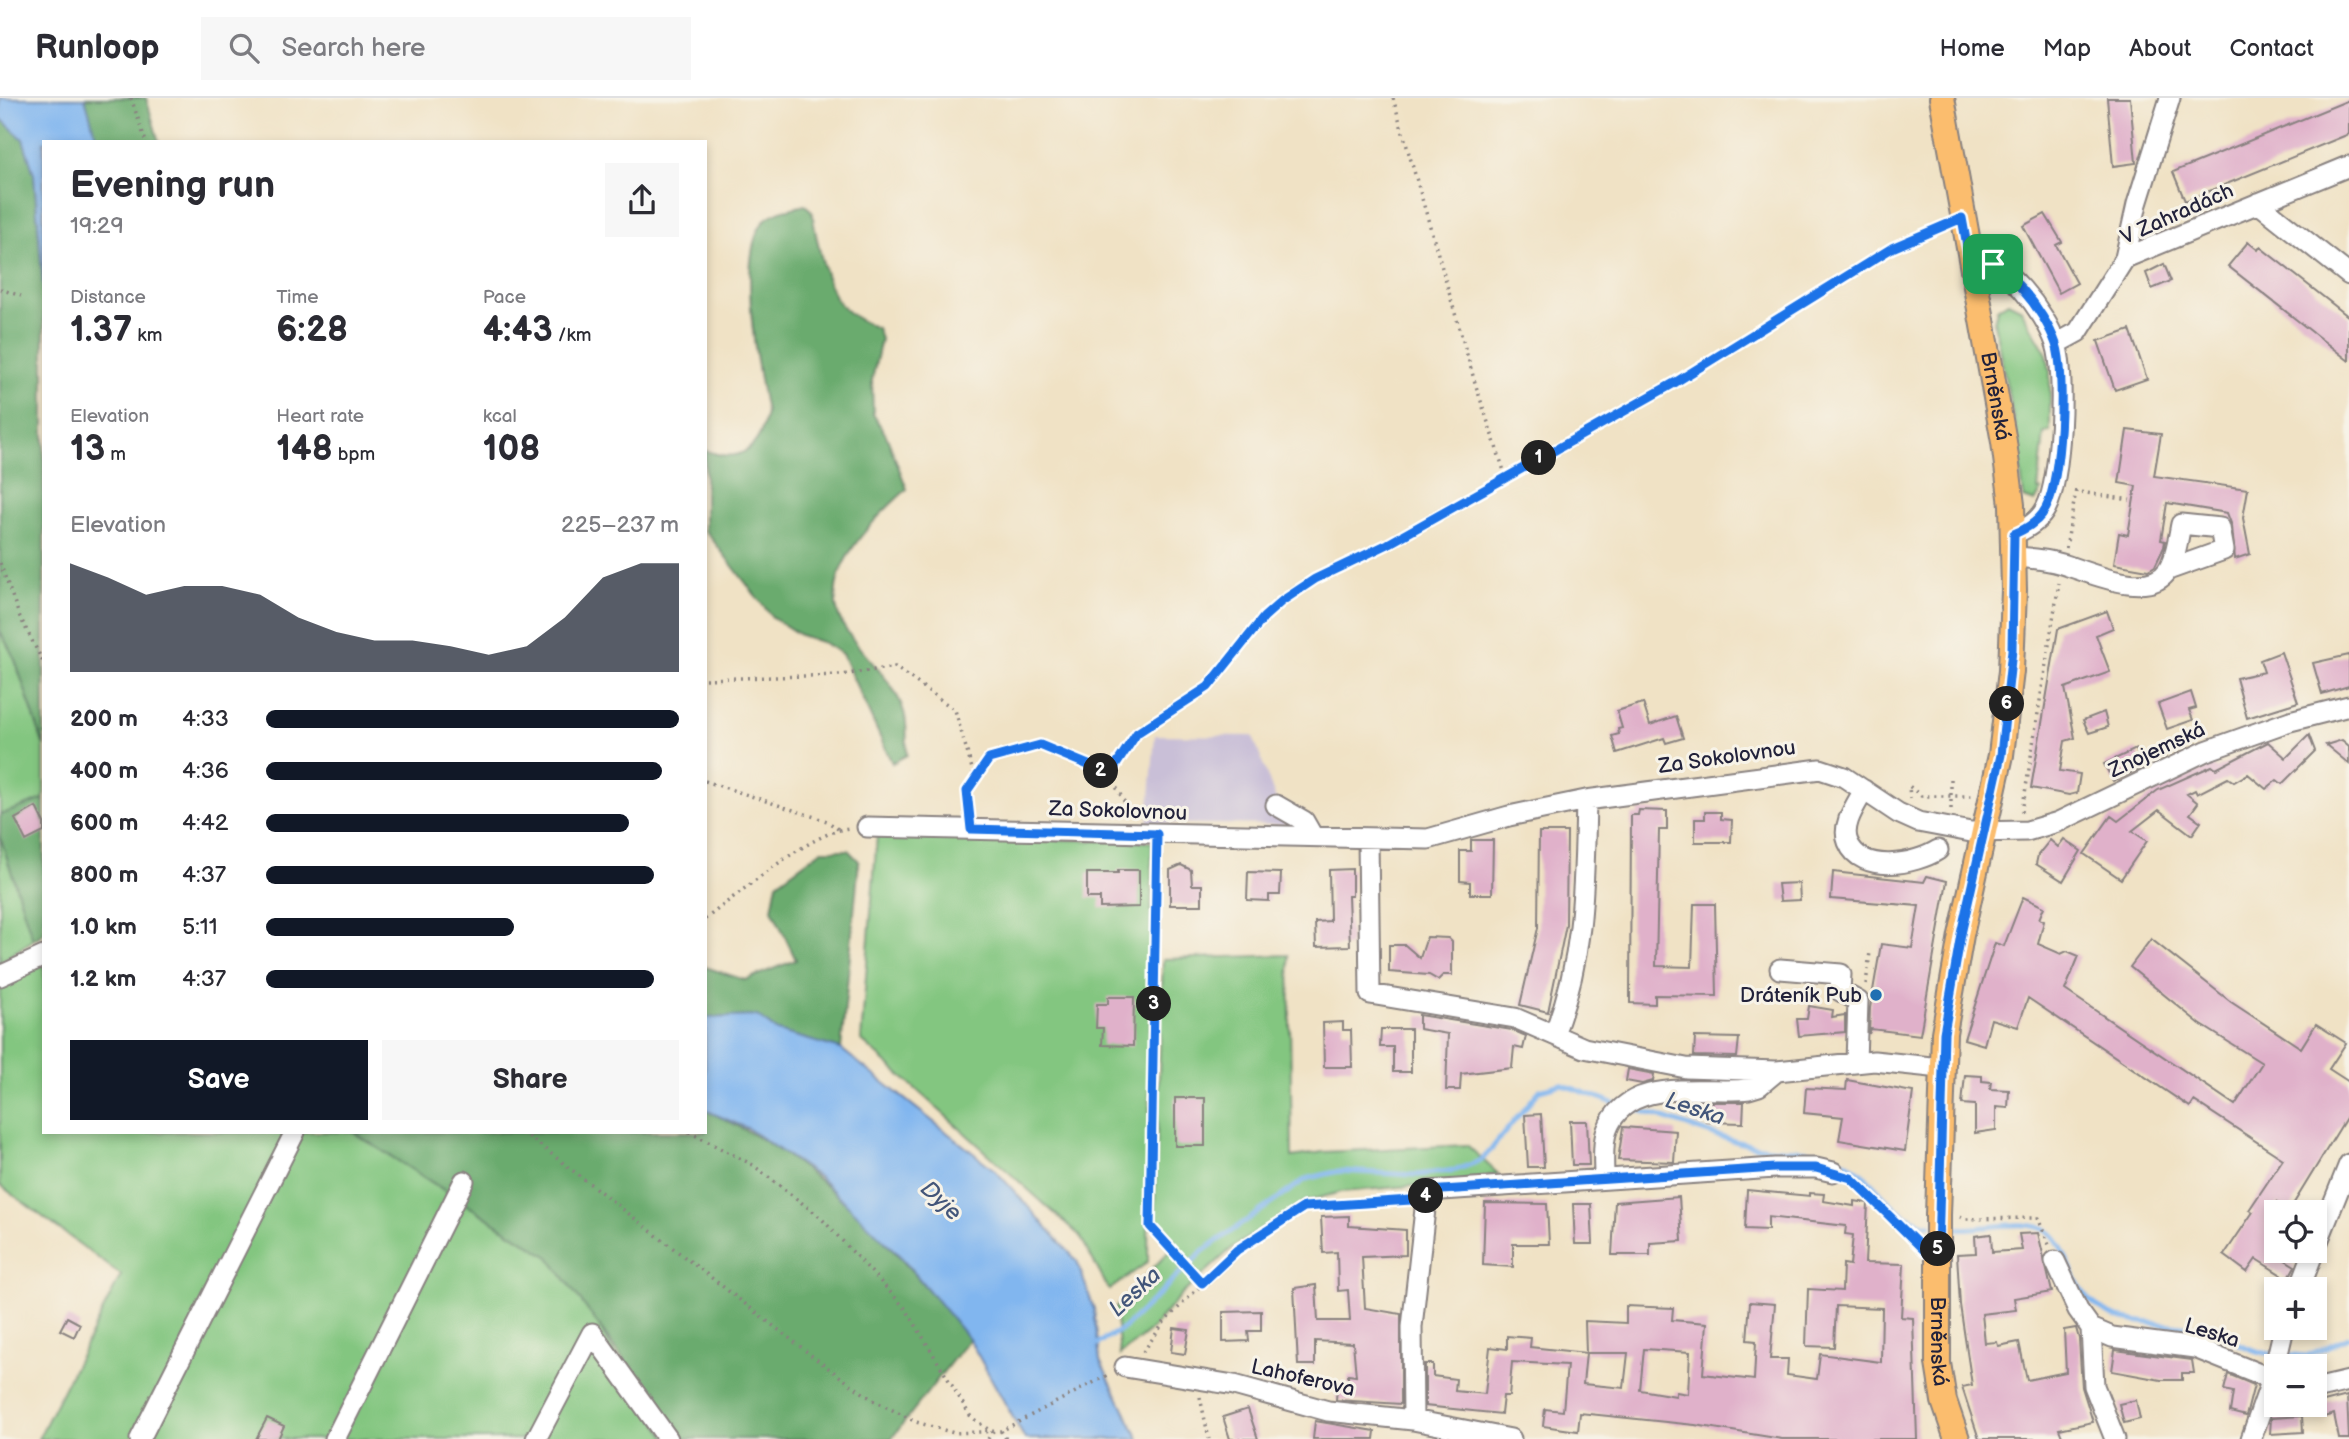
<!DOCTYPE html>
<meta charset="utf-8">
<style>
body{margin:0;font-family:"Balsamiq Sans",sans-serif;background:#f7f7f7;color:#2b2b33;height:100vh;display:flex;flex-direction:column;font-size:26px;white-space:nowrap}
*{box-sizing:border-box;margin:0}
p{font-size:23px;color:#7c7c81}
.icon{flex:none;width:38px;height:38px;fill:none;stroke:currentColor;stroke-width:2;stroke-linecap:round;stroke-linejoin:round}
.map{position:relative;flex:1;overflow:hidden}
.panel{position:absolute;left:42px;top:42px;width:665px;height:994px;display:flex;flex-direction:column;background:#fff;border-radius:0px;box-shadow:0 4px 10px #0003}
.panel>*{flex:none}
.tools{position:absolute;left:2264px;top:1102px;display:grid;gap:14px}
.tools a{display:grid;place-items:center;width:63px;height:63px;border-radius:0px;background:#fff;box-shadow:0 4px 10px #0003;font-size:35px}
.pin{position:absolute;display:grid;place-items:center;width:60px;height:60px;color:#fff;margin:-30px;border-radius:14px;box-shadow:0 4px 10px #0006}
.km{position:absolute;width:35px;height:35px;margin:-18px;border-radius:50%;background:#222;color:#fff;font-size:19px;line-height:35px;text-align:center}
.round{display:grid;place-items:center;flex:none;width:74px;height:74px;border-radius:0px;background:#f7f7f7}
.summary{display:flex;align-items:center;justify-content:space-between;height:119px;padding:0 28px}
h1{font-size:38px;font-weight:800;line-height:52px}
.stats{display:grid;grid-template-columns:repeat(3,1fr);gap:10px;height:119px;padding:7px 28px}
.stats div{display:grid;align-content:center}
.stats b{font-size:35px;font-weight:800}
.stats small{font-size:19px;font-weight:400}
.stats p{font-size:19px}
.chart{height:196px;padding:14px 28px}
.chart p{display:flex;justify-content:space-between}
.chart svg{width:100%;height:126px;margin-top:7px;fill:#111827;opacity:.7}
.button{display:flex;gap:14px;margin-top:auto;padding:14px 28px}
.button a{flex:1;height:80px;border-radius:0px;background:#111827;color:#fff;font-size:28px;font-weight:800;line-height:80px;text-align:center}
.button a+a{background:#f7f7f7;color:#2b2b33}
ul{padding:0 28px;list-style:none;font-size:23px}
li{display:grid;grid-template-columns:112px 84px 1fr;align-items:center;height:52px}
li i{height:18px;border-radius:9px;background:#111827}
header{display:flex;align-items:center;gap:42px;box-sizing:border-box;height:98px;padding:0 35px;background:#fff;border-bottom:2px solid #e1e1e2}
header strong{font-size:33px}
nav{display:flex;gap:38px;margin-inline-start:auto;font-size:24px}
.search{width:490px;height:63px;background:#f7f7f7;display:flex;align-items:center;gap:18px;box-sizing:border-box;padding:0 24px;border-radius:0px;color:#7c7c81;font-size:26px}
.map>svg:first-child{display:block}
</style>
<header>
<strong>Runloop</strong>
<div class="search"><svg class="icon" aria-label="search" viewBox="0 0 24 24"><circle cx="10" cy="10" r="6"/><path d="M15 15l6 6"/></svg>Search here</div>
<nav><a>Home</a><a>Map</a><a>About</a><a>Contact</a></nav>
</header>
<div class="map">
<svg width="2349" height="1341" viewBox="0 0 2349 1341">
<rect width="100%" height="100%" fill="#f7f3e8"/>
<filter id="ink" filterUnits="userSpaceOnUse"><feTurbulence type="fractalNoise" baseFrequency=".0143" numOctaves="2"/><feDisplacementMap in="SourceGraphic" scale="14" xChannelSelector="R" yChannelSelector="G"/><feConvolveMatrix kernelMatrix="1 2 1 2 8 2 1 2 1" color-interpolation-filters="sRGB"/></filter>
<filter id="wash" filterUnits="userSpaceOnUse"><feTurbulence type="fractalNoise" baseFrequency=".00686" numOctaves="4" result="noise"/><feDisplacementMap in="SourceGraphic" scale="28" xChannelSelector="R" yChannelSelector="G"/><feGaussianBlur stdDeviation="1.57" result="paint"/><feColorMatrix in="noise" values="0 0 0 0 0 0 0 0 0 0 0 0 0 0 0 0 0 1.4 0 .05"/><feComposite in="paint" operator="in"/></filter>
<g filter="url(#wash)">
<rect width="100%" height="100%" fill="#f0e2c5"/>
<path fill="#c9bfd7" d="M1155,637L1253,638L1285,727L1142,725L1148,723Z"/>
<path fill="#83c680" stroke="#52745e" stroke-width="2" d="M2008,204L2020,210L2047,256L2050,273V334L2044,335L2038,392H2042L2035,404L2024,400L2016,334L1994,225L1997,211Z
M0,533L14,559L44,648V701L0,717Z
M877,737L1152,744L1148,1164L1109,1192L1080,1138L861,942Z
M0,738L33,842L0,864Z
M44,856V1034H353L549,1159L595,1222L667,1341H38L121,1177L0,1087V885Z
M1289,857L1292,1059L1323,1054L1467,1047L1498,1076L1457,1084L1341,1094L1304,1104L1233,1149L1178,1200L1153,1230L1120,1257L1115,1210L1177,1145L1154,1124L1163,861Z"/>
<path fill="#6aab6e" stroke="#466654" stroke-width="2" d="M85,0H146L159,44H96Z
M0,20L23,41L34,76L44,200V648L14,559L0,533Z
M805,107L812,113C815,135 825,184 837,202C846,216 863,224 877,230L881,241L872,282L873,316L886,337L907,391C869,426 809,482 848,535C866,561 894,582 904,614C908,626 906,644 907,657L892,665L842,556L824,545L800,537L772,519L705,432V352C740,367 761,350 766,314C758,273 735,154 765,122C774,112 792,111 805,107Z
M44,701V835L33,842L0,738V717Z
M822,752H848L859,763L841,951L777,933L757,918L705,920V869L745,882L796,862L772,811L777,785Z
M705,1012C818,1061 893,1148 969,1241L891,1341H681L549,1159L353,1034H705Z"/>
<path fill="#81b6ef" stroke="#526c95" stroke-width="2" d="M0,0H85L96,38V44H44V200L34,76L23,41L0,20Z
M757,918L777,933L841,951L996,1073L1077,1163L1094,1211L1100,1263L1139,1341H1025L969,1241L903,1161L819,1079L747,1030L705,1012V920Z"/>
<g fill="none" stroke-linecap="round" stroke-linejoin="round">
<path stroke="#81b6ef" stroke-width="5" d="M1631,1010C1673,1021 1714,1040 1755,1048C1783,1054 1814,1049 1840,1061C1878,1078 1886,1118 1930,1127
M1943,1129C1973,1136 2025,1117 2049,1134C2063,1143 2072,1180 2083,1194C2113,1234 2160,1221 2202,1231C2226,1237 2247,1254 2273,1256
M1092,1249L1124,1230L1203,1153L1306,1081L1339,1073L1417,1077L1456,1072L1482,1062L1540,992L1561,986L1619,1007
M2283,1256L2306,1258L2349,1239"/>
</g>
<g id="blocks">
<path fill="#e0b1ca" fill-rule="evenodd" d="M2107,0H2130L2136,65L2113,68Z
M2349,2V36L2185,103L2173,74Z
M2045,116L2062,144L2056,147L2077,185L2059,195L2023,128Z
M2248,144L2258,152L2260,149L2349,219V263L2228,168Z
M2164,166L2171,183L2152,191L2146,175Z
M2130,232L2147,281L2115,292L2098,243Z
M2127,332L2161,336L2154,378L2248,391L2243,420L2250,456L2235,461L2232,428L2227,415L2167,405L2161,442L2165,443L2164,449L2155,468L2148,472L2114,466L2119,435L2128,437L2136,388L2119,385Z
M2107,513L2113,530L2096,537L2110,574L2065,590L2075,640L2065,643L2060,673L2080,676L2077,695L2069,697L2031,690L2058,531Z
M2281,554L2298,604L2247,620L2236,580L2264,574L2260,562Z
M2349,557V588L2322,596L2313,565Z
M2191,594L2196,610L2189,612L2193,622L2167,631L2158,606Z
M1643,605L1650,627L1676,618L1683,640L1666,645L1664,640L1617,655L1612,638L1619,636L1618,631L1622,630L1617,613Z
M2104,614L2108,629L2089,635L2083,622Z
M2309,637L2315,653L2282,686L2277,682L2266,691L2248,676L2234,684L2228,680L2197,696L2195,692L2187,696L2198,705L2190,716L2201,724L2192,737L2159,712L2132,733L2147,743L2121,781L2084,756L2111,718L2118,723L2158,692L2212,668L2216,671L2268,644L2286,660Z
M2342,642L2349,648V666L2326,647Z
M2136,651L2144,669L2113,683L2104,666Z
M36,709L44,725V734L26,743L15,721Z
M1639,712L1667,713V732H1659L1656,868L1692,869L1694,806H1715L1717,898L1655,897V906L1630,905L1631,717H1638Z
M1705,714H1721V721L1732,722L1731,744H1695V721H1705Z
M1539,734H1567L1566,827L1548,914L1520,907L1538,830Z
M2064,741L2081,753L2063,783L2036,766L2038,757L2050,742L2058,749Z
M1471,742H1493L1492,796H1470V784L1460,783V753H1471Z
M1181,767L1191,772L1192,787H1202V807H1170V772Z
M1352,771V798H1348L1350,848L1316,849L1315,824L1330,823L1329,772Z
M1118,772H1139V809L1100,810V800H1087V775H1118Z
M1248,774L1281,775L1280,797H1269V803L1247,802Z
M1833,774L1924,784L1927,778L1947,783L1920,937L1871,931L1869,936L1870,910L1881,846L1912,850L1919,808L1831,801Z
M1799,785L1800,802L1780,803L1778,786Z
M2023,799L2044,809L2039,821L2044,823L2038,846L2061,856L2067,853L2079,858L2065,892L2235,1007L2262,965L2200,926L2130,869L2151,841L2231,904L2301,950L2316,926L2346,945L2329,971L2349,984V1015L2289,1113L2277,1105V1157L2295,1168L2288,1181L2256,1161L2247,1174L2224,1157L2253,1114L2249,1112L2283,1061L2194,1003L2190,1009L2028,900L2018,929L1991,921L1984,947L1964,941L1995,845L2004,848Z
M1427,839L1448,840L1452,844V877H1443L1438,882L1429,877L1389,874V847H1405L1420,860Z
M1108,899H1134L1133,948L1102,947L1103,930H1096L1097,906H1108Z
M1809,908L1833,912L1832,919L1845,917V934L1799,938L1797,921H1807Z
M1419,917L1512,932L1526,938L1523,951L1514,949L1512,970L1461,976L1460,992H1446L1448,936L1419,931Z
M1343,924V932H1351L1352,969H1324L1323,925Z
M1381,931H1411V974H1393V949H1380Z
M1695,939L1739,940L1737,959L1694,958Z
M1628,971L1654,976L1653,983L1642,986L1626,983Z
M1965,977L1982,978V983L1991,984L1990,991L2009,992L2008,1010L1996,1009V1032L1975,1035V1007L1962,1006Z
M1847,982L1913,994L1905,1053L1839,1042L1843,1019L1804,1015L1806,990L1846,992Z
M1175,1000H1205V1048H1175Z
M1707,1004H1744L1743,1025L1706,1024Z
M1541,1016L1544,1069H1528L1525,1017Z
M1570,1023H1587L1589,1067H1572Z
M1623,1029L1676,1033L1674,1064L1618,1062Z
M1747,1092L1810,1098V1095L1824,1096L1823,1103L1854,1108V1103L1868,1105L1865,1165L1904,1166L1901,1219L1913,1220L1917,1341H1782L1695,1327L1580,1315L1578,1333L1543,1328L1545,1311L1563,1313L1567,1267L1512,1264L1509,1298H1503L1501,1316L1425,1308V1266H1433V1278L1456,1281L1455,1293L1485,1296L1490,1249L1507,1251V1238L1531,1240L1530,1249L1586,1255L1585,1223L1626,1225V1208L1673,1210L1672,1222L1707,1225L1703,1276L1754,1282L1756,1243L1747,1242L1750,1204L1775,1206L1770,1261H1788L1787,1277L1817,1281L1820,1256L1881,1264L1882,1210L1836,1208L1834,1249L1806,1248L1808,1191L1842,1193L1843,1166L1850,1167L1853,1137L1845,1136L1846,1128L1768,1119V1132L1745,1131ZM1644,1251L1690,1254L1688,1296L1676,1294V1298L1640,1292ZM1586,1255H1628L1624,1290L1583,1286Z
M1679,1099L1682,1143L1650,1145V1157H1612L1615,1104Z
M1485,1105L1547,1106L1549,1146H1513V1169L1483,1167Z
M1573,1106H1591L1593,1146H1575Z
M1349,1118V1128L1406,1132V1157L1362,1159L1365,1210L1401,1216V1306L1336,1302L1337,1289L1348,1290V1277L1356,1278L1353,1245L1315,1243V1267H1298L1294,1190L1316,1187L1318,1223H1350L1348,1192L1338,1193L1337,1154L1323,1155L1321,1119Z
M2038,1135L2052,1194L2014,1200L2016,1212L1982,1216L1985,1245L1997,1244L1998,1248L2019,1244L2027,1282L2066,1274L2064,1232L2076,1230L2079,1241L2082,1289L2093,1324L2059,1331L2063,1341H1979L1962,1289L1972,1287L1960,1207L1957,1156L1976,1155L1975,1138L1991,1136L1992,1154L2022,1152L2019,1136Z
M1261,1213V1233H1248L1249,1243L1223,1244V1214Z
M67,1219L80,1226L74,1239L60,1232Z
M1174,1230L1189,1232L1185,1256L1171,1254Z
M2115,1252L2192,1262L2194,1275H2182V1282H2161L2112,1273Z
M2228,1276L2254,1287L2246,1318L2230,1314L2233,1294L2224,1292Z
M2347,1298L2349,1341H2339L2334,1316L2324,1319L2320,1305Z
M2136,1302L2140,1321L2124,1325L2119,1306Z
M1248,1311L1258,1341H1230L1223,1319Z
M2302,1318L2303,1334L2270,1336L2271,1320Z
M267,1320L284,1328L278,1341H256Z
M1315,1323L1375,1333L1374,1341H1313Z"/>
</g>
</g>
<g filter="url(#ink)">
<use href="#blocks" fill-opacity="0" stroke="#898280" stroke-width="2"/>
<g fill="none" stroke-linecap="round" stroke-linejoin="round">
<defs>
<path id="minor" d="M2258,105L2349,177
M1969,159C2005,160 2045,214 2056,246C2066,275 2061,382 2046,410C2040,422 2026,431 2014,436
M2125,160L2137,106L2170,0
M2056,246L2078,234L2125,160L2349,68
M2014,459C2030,460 2047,461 2062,466C2087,473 2149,503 2168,472C2176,459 2178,441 2181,426L2220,430L2224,452L2168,472
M1864,692C1856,707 1841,727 1848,744C1861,777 1916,766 1938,752
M1276,707L1304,723L1312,737
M867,729L1428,741L1509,718L1586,702L1820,671L1844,679L1898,715L1918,724L1971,734L2027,733L2058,724L2206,653L2290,623L2349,608
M1368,741L1370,896L1515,920L1584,950L1686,970L1777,973L1874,963L1941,970
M1780,871L1841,876L1840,893L1858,903L1856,964
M0,878L44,858
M1554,936C1585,858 1584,785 1586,702
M1604,1080C1604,1065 1602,1046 1607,1032C1627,977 1705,996 1749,991L1759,988L1777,973
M2315,1151L2349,1066
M2055,1163L2078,1212L2091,1230
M2299,1192L2314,1153
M2091,1230L2112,1239L2195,1250L2277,1283
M2091,1230L2094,1288L2115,1341
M1125,1269L1234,1287L1328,1313L1413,1322L1511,1341
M2315,1291L2349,1283
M1413,1322L1412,1229L1427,1093L1775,1070H1816L1833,1074
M140,1341L295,1034
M335,1341L464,1083
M536,1341L592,1235L668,1341
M2251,1341L2272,1281L2284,1230"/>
<g id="major">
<path id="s1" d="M1942,0L2004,344L2012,407L2014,492L2011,573L2001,657L1961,837L1944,935L1938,1117V1265L1944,1303L1957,1341"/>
</g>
</defs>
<use href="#minor" stroke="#898280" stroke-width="23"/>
<use href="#major" stroke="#898280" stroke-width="28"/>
<path stroke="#898280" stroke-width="3.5" stroke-dasharray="2 5" stroke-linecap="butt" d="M131,0L146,44
M1393,0L1476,288L1506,379
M0,191L21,198
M2074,393L2130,402
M2066,450L2076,393
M0,465L19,517L44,566
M705,581L841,577L895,569L955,612L975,681
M705,683L827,723L838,731
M1910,701L1909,688L1921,698H1973
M1951,711V678
M969,713L967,693L989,661L1040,647L1109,676
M2022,714L2059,485
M1131,716L1109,676L1137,635L1208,589L1264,519L1282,503L1315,481L1388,446L1676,284L1892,150L1944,127
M1157,752L1150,1128L1202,1185
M705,821C739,796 811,733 850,730
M1866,886L1870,854
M523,1034L824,1267L873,1302L916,1324L954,1335L1001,1333L1110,1276
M689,1034L753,1067L820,1119L906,1211L971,1319L992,1334
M1849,1079L1916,1144
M1960,1119L1964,1121L2038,1120L2049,1147
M1143,1254L1165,1223L1237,1152L1304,1109L1410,1102
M1200,1299L1209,1341
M1001,1333L1006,1341
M988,1341L992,1334"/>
<use href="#minor" stroke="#fff" stroke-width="19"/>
<use href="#major" stroke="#fbbd6e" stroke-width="24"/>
</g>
</g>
<g fill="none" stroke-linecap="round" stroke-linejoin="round" filter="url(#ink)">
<defs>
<path id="route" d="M1962,120L1969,159C2005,160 2045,214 2056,246C2066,275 2061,383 2046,410C2040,422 2026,431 2014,436L2012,552L2001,657L1961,836L1944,935L1938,1154H1926L1851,1080L1816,1070H1775L1427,1093L1426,1101L1304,1109L1237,1152L1202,1185L1150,1128L1157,736L971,731L967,693L989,661L1040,647L1110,676L1137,635L1208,589L1264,519L1282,503L1315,481L1388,446L1676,284L1892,150Z"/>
</defs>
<use href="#route" stroke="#fff" stroke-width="14"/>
<use href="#route" stroke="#1a73e8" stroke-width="9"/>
</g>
<circle fill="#1f6fb2" stroke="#f7f3e8" stroke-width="2.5" cx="1876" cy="897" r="7"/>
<g text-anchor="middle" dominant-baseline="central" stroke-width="6" stroke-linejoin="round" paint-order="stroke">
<g font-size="21" fill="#22223b" stroke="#f7f3e8">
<text transform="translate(2177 116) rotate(-24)">V Zahradách</text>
<text stroke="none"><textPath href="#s1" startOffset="303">Brněnská</textPath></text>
<text transform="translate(2157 652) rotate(-25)">Znojemská</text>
<text transform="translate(1727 659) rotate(-8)">Za Sokolovnou</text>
<text transform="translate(1118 713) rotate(2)">Za Sokolovnou</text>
<text transform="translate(2212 1235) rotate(17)">Leska</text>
<text stroke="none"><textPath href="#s1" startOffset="1256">Brněnská</textPath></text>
<text transform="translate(1303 1280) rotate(13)">Lahoferova</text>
</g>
<g font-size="21" fill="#22223b" stroke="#f7f3e8" text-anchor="end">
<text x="1862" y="897">Dráteník Pub</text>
</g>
<g font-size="23" font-style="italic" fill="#43567a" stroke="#f7f3e8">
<text transform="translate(1695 1011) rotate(18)">Leska</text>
<text transform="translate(941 1103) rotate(43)">Dyje</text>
<text transform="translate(1135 1194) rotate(-43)">Leska</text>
</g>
</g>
</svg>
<div class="tools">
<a><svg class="icon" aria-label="locate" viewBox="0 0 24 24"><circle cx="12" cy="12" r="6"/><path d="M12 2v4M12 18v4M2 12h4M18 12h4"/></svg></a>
<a>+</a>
<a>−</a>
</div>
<div class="pin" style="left:1993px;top:166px;background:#1e9e55"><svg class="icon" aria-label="arrive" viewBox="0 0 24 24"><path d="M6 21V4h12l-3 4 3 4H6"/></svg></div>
<b class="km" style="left:1539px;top:360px">1</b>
<b class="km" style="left:1101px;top:673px">2</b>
<b class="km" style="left:1154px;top:906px">3</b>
<b class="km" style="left:1426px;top:1098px">4</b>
<b class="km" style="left:1938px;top:1151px">5</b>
<b class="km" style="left:2007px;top:606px">6</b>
<section class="panel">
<div class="summary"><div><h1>Evening run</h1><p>19:29</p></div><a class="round"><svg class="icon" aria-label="share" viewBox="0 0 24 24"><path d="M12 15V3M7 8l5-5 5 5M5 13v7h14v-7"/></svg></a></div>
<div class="stats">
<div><p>Distance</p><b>1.37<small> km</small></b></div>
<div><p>Time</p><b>6:28</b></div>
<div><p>Pace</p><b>4:43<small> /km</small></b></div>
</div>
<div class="stats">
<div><p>Elevation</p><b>13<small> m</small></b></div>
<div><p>Heart rate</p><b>148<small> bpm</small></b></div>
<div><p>kcal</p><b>108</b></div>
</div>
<div class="chart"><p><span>Elevation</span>225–237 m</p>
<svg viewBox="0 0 160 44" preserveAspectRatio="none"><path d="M0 44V6L10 11L20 17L30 14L40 14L50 17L60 25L70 30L80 33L90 33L100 35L110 38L120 35L130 25L140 11L150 6L160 6V44z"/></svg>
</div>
<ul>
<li><b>200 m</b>4:33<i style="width:100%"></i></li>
<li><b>400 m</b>4:36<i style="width:96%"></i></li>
<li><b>600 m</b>4:42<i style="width:88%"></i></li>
<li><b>800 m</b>4:37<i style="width:94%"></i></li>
<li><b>1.0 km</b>5:11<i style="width:60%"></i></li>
<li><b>1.2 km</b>4:37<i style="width:94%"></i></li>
</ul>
<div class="button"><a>Save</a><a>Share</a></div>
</section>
</div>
